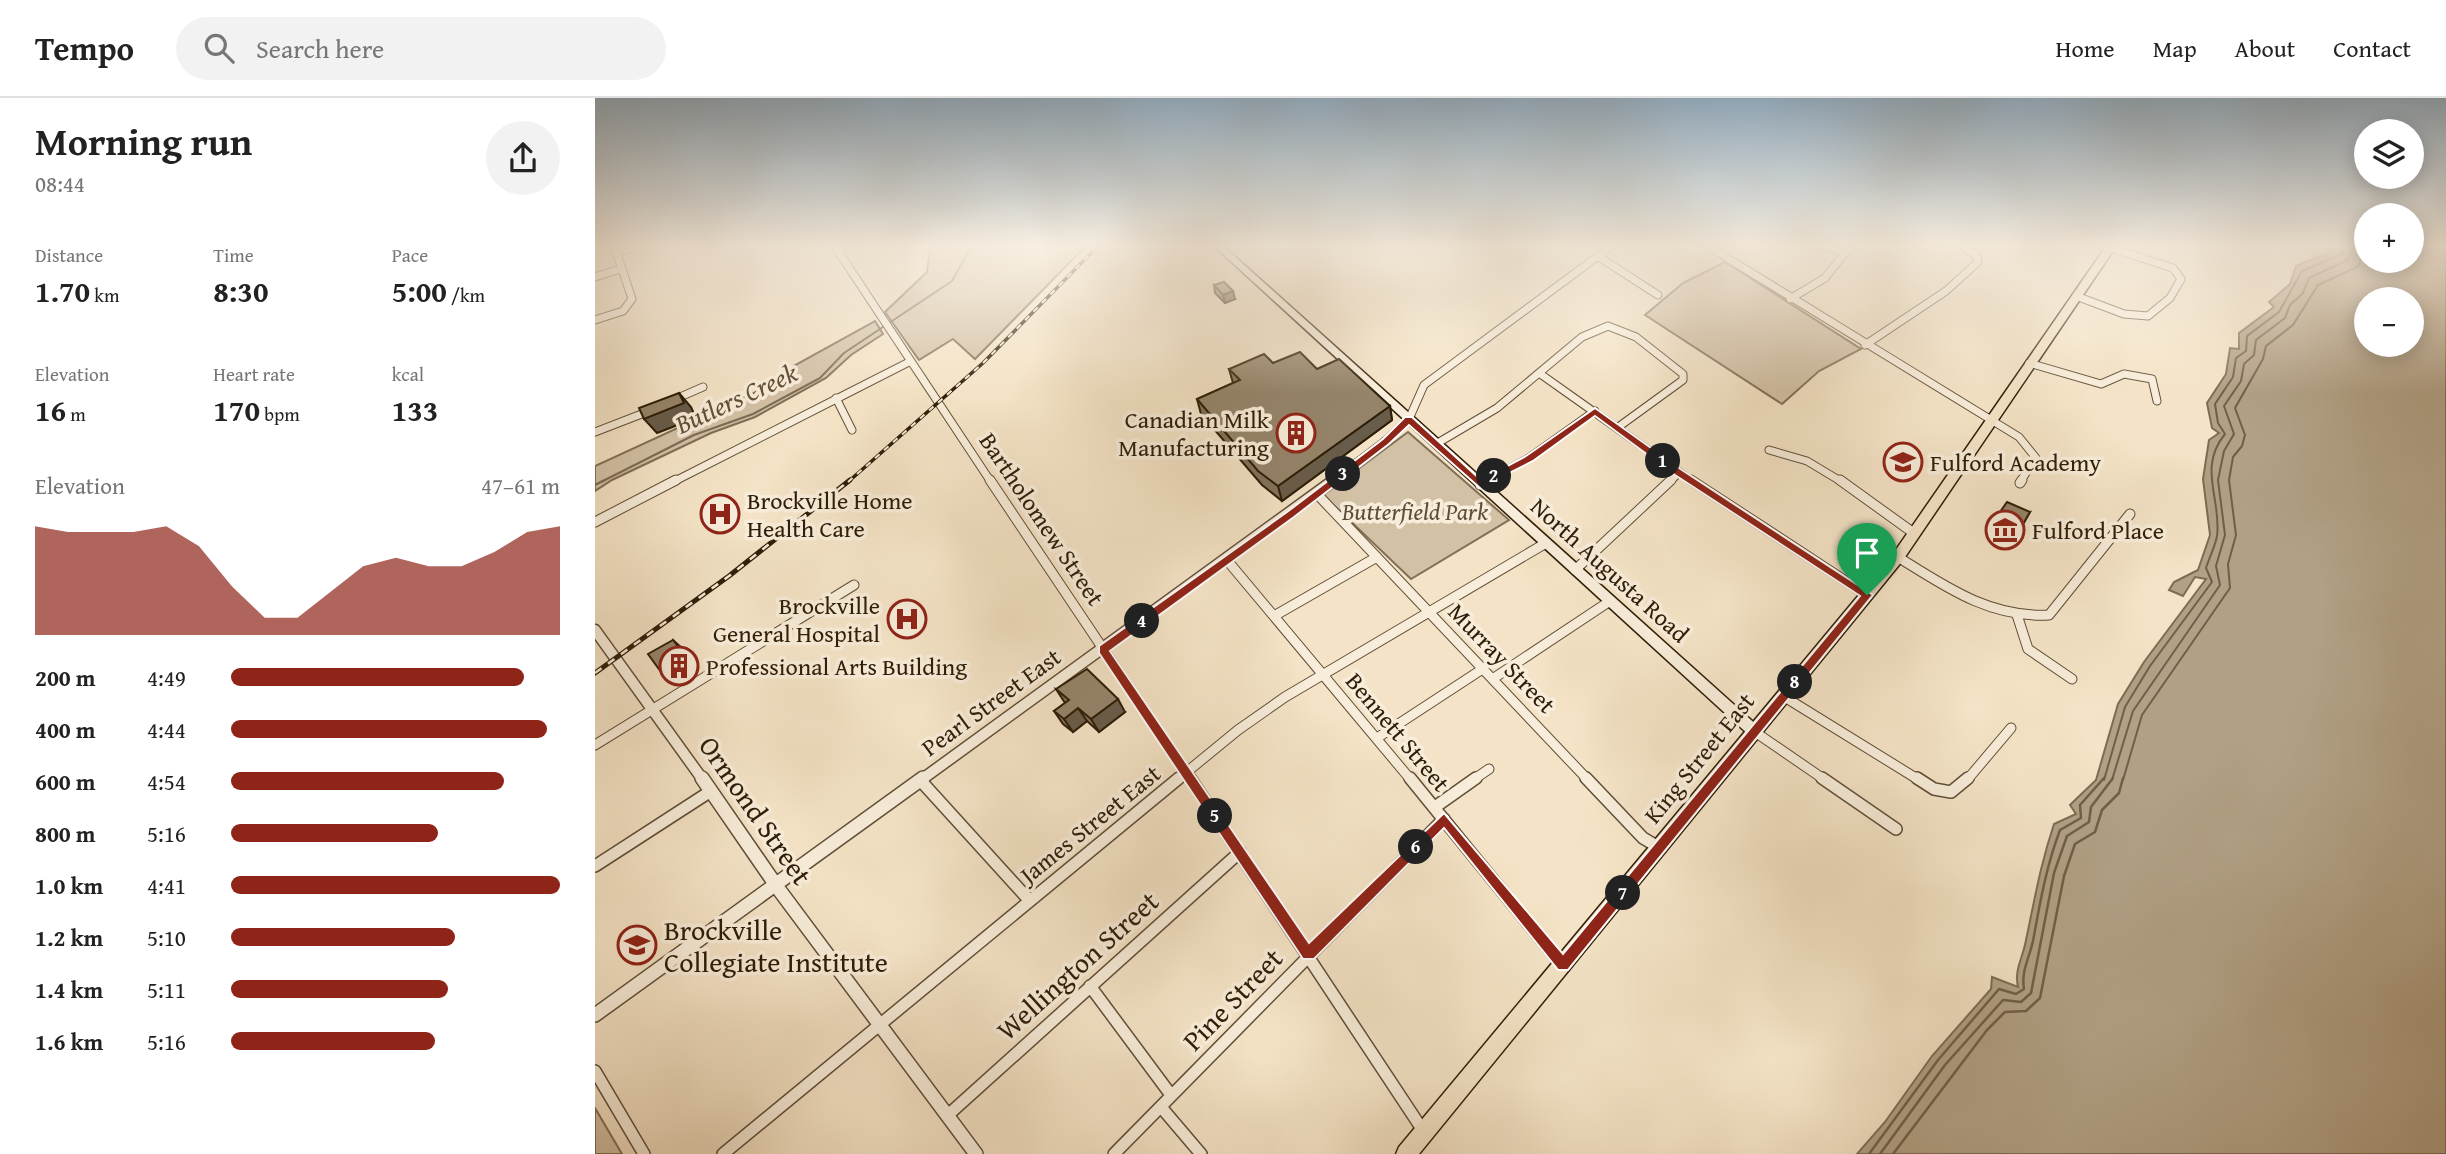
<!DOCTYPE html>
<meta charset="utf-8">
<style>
body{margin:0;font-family:"Gentium Book Plus",serif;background:#f2f2f2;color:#222;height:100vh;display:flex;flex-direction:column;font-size:26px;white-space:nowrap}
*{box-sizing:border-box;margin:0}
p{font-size:23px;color:#767676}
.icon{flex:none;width:38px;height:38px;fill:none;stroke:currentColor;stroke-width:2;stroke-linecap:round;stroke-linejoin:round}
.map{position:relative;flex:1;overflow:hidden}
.drawer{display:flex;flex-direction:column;background:#fff;width:595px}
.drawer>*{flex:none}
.fabs{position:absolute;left:1759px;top:21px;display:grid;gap:14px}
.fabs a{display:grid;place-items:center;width:70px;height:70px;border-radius:50%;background:#fff;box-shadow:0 4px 18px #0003;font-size:35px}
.pin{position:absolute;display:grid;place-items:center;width:60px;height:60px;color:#fff;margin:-72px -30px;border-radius:50% 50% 50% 0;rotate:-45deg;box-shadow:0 0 7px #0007}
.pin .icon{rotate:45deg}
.km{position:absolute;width:35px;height:35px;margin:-18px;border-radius:50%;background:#222;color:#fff;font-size:19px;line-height:35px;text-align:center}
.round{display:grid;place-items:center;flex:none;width:74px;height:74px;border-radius:37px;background:#f2f2f2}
.head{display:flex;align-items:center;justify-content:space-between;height:119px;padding:0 35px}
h1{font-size:38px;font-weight:700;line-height:52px}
.metrics{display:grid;grid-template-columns:repeat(3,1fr);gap:10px;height:119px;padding:7px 35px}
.metrics div{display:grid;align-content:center}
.metrics b{font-size:30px;font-weight:700}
.metrics small{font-size:19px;font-weight:400}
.metrics p{font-size:19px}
.chart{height:196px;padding:14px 35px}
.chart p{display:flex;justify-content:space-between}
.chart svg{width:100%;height:126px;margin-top:7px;fill:#8f2418;opacity:.7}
ul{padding:0 35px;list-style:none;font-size:23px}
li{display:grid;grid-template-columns:112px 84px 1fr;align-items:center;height:52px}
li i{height:18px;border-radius:9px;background:#8f2418}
header{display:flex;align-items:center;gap:42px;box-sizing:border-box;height:98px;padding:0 35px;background:#fff;border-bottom:2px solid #e0e0e0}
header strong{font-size:33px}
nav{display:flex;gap:38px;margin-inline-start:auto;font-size:24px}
.search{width:490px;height:63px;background:#f2f2f2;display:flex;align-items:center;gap:18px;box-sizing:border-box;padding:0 24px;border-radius:38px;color:#767676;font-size:26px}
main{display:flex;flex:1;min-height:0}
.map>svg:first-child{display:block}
</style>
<header>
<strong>Tempo</strong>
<div class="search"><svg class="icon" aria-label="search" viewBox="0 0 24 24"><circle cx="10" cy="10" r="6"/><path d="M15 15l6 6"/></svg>Search here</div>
<nav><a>Home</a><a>Map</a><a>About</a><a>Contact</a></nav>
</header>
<main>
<section class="drawer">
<div class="head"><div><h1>Morning run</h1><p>08:44</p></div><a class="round"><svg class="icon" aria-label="share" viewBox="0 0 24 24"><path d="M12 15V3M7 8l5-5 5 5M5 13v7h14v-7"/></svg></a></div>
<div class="metrics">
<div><p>Distance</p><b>1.70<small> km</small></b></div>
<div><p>Time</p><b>8:30</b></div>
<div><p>Pace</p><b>5:00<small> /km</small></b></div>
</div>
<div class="metrics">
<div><p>Elevation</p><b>16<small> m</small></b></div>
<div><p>Heart rate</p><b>170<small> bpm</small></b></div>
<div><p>kcal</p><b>133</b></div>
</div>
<div class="chart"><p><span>Elevation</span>47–61 m</p>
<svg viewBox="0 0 160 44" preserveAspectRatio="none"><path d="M0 44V6L10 8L20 8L30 8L40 6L50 13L60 27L70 38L80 38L90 29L100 20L110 17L120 20L130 20L140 15L150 8L160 6V44z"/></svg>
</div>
<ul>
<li><b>200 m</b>4:49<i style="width:89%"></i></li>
<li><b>400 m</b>4:44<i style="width:96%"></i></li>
<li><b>600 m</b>4:54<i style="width:83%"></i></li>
<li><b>800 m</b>5:16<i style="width:63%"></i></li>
<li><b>1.0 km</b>4:41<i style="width:100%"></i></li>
<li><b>1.2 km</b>5:10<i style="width:68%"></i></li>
<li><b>1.4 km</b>5:11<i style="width:66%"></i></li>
<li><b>1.6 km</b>5:16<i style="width:62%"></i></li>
</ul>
</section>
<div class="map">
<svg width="1851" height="1056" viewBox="0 0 1851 1056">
<rect width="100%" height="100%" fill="#f4e3c6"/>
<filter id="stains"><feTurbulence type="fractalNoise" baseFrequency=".00286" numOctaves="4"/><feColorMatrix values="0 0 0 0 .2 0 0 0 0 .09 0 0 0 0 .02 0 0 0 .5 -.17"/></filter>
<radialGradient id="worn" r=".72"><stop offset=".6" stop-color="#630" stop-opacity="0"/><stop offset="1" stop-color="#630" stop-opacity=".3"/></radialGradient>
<path fill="#d3c1a6" stroke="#816f56" stroke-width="2" d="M331,147H492L380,261L358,241L324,262L290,214L332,174L335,151Z
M1130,164L1266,251L1224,273L1187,306L1050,217L1088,185Z
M280,223L288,236L256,257L231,280L160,319L116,335L17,382L0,393V368L161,294L184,276Z
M813,334L914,422L816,481L728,397Z
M0,1010L27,1056H0Z"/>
<path fill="#b1a085" stroke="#7d6c53" stroke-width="2" fill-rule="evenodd" d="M1751,147H1771V163H1816L1817,147H1851V1056H1262L1290,1024L1337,958L1396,891L1397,879L1423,889C1419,871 1428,860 1431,842C1440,800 1445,768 1459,726L1481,716L1475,707L1501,682L1523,606L1549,564L1611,481L1600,479L1588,498L1574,492L1579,484L1603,472L1615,437L1608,381L1614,342L1624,335L1617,330L1612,305L1631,276L1635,250L1644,251V235L1679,209L1674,204L1695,186L1701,168ZM1771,201H1816V247H1771Z"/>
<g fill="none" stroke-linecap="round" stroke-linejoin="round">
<path stroke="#705e46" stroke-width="2" d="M1509,682L1530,609L1555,568L1617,484L1611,470C1614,460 1620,449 1622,438C1627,402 1602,370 1630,336L1623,325L1620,306L1638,279L1641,260L1651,253L1652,238L1684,214L1707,173L1747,156L1751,147
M1517,682L1538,613L1625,487L1621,468L1630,437L1623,382L1629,353L1639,336L1629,308L1646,283L1649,266L1659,257L1661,242L1690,220L1695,207L1708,195L1714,180L1753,162L1760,147
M1528,682L1547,617L1635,490L1633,466L1641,437L1634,382L1638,359L1647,348L1650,337L1640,310L1668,261L1671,248L1698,227L1723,187L1762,169L1769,158L1770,147"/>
<path stroke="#705e46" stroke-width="2.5" d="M1274,1056L1343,962L1404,891L1421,896L1429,891C1426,873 1434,861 1438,843C1445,805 1451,769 1465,732L1486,720L1485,707L1509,680
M1285,1056L1350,967L1408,902L1426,904L1436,895L1459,775L1472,738L1494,724L1496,709L1518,680
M1298,1056L1392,932L1410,914L1431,913L1445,900L1469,778L1480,746L1500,734L1507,712L1524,695L1528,680"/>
<path stroke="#7d6c53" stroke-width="2" d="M6,384L99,337L158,316L225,280L249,255L357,183L377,147"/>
<path stroke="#7d6c53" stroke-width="2.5" d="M0,387L10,382"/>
<defs>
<path id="minor-far2" d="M239,147L396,384
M1111,147L1424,339L1441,360L1425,384
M1224,147L1251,155
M751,148L756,147
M241,149L254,147
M20,155L47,147
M1004,159L1063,197
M0,179L25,171
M1481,198L1529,216L1553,218L1575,200L1586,181L1578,170L1506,147
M1195,201L1230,180L1256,147
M0,222L28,213L37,201L19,147
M1270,247L1351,193L1383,164L1382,158L1366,147
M1434,265L1506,286L1529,276L1557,281L1562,303
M944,275L1098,384
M241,300L257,332
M76,303L108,289
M814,321L829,287L1018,147
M0,334L57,312
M841,346L902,310L987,239L1013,228L1041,239L1088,276V282L1022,330
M1174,352L1212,363L1247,384
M78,384L314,264
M890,384L934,360L1000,313
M1074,384L1084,375"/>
<path id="minor-far1" d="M395,382L596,682
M1096,382L1272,497
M1245,382L1320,436
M1425,385L1427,382
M885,387L893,382
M722,396L993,682
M0,424L81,382
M1303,459C1351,489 1395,520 1454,517L1535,416
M631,461L816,682
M980,472L1076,382
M1422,517L1433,551L1477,581
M679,518L782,459
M899,580L1015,503
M1188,598L1324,682
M1160,634L1230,682
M782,640L889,570
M0,647L259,487
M582,682L643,632L690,599L951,445
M878,682L894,671
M1372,682L1416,630"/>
<path id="minor" d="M595,680L829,1034
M815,680L967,867
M991,680L1048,740L1065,750
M1227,680L1301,731
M1322,680L1339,691L1356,694L1373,680
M326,683L434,802
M840,709L881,680
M0,768L116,693
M495,888L576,997
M0,973L49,1056
M566,1009L606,1056
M353,1017L645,754
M128,1056L584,680
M519,1056L849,721"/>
<path id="tertiary-far2" d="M737,384L791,343L814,321"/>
<path id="tertiary-far1" d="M0,532L108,682
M326,682L739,382"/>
<path id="tertiary" d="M107,680L185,793L381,1056
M0,917L328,680"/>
<path id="secondary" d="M618,147H627L1165,630L1167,634L1165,638L1160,640L1155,638Z"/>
<path id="primary" d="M1512,147H1522L1308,462L824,1056H801L804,1049L1298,456Z"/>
</defs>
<use href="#minor-far2" stroke="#604e37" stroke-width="9"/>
<use href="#minor-far1" stroke="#604e37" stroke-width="11"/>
<use href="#minor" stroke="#604e37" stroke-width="14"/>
<use href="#tertiary-far2" stroke="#604e37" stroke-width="10"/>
<use href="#tertiary-far1" stroke="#604e37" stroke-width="13"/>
<use href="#tertiary" stroke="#604e37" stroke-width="16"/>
<use href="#secondary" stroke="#2f1d07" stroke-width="3"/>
<use href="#primary" stroke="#2f1d07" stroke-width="3"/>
<use href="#minor-far2" stroke="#f8edda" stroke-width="7"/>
<use href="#minor-far1" stroke="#f8edda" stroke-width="9"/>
<use href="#minor" stroke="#f8edda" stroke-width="11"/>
<use href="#tertiary-far2" stroke="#f8edda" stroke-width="9"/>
<use href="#tertiary-far1" stroke="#f8edda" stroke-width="10"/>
<use href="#tertiary" stroke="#f8edda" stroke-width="13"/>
<use href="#secondary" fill="#f8edda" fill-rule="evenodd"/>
<use href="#primary" fill="#f4e3c6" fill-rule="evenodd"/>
<defs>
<path id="rail-far1" d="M253,384L388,265L504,147"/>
<path id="rail" d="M0,575L134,478L255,382"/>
</defs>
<use href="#rail-far1" stroke="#2f1d07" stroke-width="3.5"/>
<use href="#rail" stroke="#2f1d07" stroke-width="5"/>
<use href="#rail-far1" stroke="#f8edda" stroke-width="2" stroke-dasharray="6" stroke-linecap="butt"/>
<use href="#rail" stroke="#f8edda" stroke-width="2.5" stroke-dasharray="8" stroke-linecap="butt"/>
</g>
<path fill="#80725b" stroke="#2f1d07" stroke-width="2" d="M619,187L640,201L630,205L620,195Z
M678,265L722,271L795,308L797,322L687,403L667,387L606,316L602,301L638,285L634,271Z
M1435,414L1417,445L1392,435L1398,424Z
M461,591L530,614L504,634L492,623L478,634L468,626L459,613L470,605Z"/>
<path fill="#685c4a" stroke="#2f1d07" stroke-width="2" d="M638,193L640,201L630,205L628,197Z
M84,295L96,309L101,320L62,335L49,321Z
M795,308L797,322L687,403L683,388Z
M78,542L89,552L103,570L78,584L66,574Z
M523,601L530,614L504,634L496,621Z
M483,610L492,623L478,634L469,621Z"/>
<path fill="#95846a" stroke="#2f1d07" stroke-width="2" d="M629,184L638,193L628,197L619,187Z
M705,254L722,271L744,261L795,308L683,388L663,373L602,301L645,282L634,271L669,256L678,265Z
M84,295L89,305L49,321L44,310Z
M1412,404L1435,414L1423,435L1398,424Z
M78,542L92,560L66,574L53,556Z
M492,571L523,601L496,621L483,610L469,621L459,613L474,602L461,591Z"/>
<linearGradient id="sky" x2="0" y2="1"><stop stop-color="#92acc0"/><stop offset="0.5" stop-color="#faf2e5"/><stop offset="1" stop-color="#faf2e5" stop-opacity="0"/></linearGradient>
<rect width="1851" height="295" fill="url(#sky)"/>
<path fill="#8f2418" stroke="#fff" stroke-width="2" fill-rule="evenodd" d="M1000,310L1087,372L1278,497L973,872H963L849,730L719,861H708L504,555V548L692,414L788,341L810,319H817L886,382L931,358ZM1000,318L1080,377L1265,498L968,856L849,715L714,845L515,553L699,419L794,346L814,327L885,390L938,363Z"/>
<defs>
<symbol id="building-ring" viewBox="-11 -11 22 22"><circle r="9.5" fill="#f8edda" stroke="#8f2418" stroke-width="1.5"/><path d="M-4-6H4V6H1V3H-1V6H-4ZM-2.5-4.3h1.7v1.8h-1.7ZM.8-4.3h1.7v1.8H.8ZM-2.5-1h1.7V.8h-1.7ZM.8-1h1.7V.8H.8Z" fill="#8f2418"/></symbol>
<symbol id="school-ring" viewBox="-11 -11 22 22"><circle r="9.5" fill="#f8edda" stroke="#8f2418" stroke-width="1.5"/><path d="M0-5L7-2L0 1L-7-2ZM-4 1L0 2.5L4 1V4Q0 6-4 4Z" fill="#8f2418"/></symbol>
<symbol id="hospital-ring" viewBox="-11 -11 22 22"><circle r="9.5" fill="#f8edda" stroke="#8f2418" stroke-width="1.5"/><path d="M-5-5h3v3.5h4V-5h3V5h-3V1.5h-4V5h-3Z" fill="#8f2418"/></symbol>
<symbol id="museum-ring" viewBox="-11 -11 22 22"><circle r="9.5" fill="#f8edda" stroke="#8f2418" stroke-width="1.5"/><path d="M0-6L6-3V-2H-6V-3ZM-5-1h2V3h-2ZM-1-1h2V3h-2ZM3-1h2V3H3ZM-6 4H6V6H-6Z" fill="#8f2418"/></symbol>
</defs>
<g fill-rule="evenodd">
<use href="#building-ring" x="679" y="313" width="44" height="44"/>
<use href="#school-ring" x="1286" y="342" width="44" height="44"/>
<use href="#hospital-ring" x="103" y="394" width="44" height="44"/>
<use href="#museum-ring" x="1388" y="410" width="44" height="44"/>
<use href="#hospital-ring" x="290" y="499" width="44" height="44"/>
<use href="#building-ring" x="62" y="546" width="44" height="44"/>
<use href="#school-ring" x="20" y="825" width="44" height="44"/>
</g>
<g text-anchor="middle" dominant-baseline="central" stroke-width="7" stroke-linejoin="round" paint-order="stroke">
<g font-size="24" fill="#2f1d07" stroke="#f8edda" text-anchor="start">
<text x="674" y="321" text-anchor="end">Canadian Milk<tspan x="674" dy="28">Manufacturing</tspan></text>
<text x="1335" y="364">Fulford Academy</text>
<text x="152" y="402">Brockville Home<tspan x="152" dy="28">Health Care</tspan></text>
<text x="1437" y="432">Fulford Place</text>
<text x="285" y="507" text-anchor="end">Brockville<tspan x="285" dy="28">General Hospital</tspan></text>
<text x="111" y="568">Professional Arts Building</text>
</g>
<g font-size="24" font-style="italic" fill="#604e37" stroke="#f8edda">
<text x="820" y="413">Butterfield Park</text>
</g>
<g font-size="24" fill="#2f1d07" stroke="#f8edda">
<text transform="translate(447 421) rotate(56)">Bartholomew Street</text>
<text transform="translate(1015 472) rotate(42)">North Augusta Road</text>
<text transform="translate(907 560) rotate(46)">Murray Street</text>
<text transform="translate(396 604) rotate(-36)">Pearl Street East</text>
<text transform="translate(803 634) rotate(50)">Bennett Street</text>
<text transform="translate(1104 660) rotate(-51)">King Street East</text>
<text transform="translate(495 726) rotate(-39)">James Street East</text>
</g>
<g font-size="26" font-style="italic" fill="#635139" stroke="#f8edda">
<text transform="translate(141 300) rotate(-25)">Butlers Creek</text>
</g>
<g font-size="28" fill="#2f1d07" stroke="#f8edda">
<text transform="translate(161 712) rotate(55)">Ormond Street</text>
<text transform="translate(482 867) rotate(-42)">Wellington Street</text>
<text transform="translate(637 901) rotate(-46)">Pine Street</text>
</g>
<g font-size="28" fill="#2f1d07" stroke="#f8edda" text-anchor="start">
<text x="69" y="831">Brockville<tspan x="69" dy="32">Collegiate Institute</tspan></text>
</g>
</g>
<rect width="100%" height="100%" filter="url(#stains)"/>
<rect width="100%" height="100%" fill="url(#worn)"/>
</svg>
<div class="fabs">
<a><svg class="icon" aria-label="layers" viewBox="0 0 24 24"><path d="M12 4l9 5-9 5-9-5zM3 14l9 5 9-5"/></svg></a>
<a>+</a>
<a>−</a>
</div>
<div class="pin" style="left:1272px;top:497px;background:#1e9e55"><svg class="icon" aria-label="arrive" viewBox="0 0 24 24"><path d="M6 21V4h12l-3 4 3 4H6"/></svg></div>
<b class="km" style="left:1068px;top:363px">1</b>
<b class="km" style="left:899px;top:378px">2</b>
<b class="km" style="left:748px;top:376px">3</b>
<b class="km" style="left:547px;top:523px">4</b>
<b class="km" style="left:620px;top:718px">5</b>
<b class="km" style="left:821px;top:749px">6</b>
<b class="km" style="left:1028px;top:795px">7</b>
<b class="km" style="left:1200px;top:584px">8</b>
</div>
</main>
